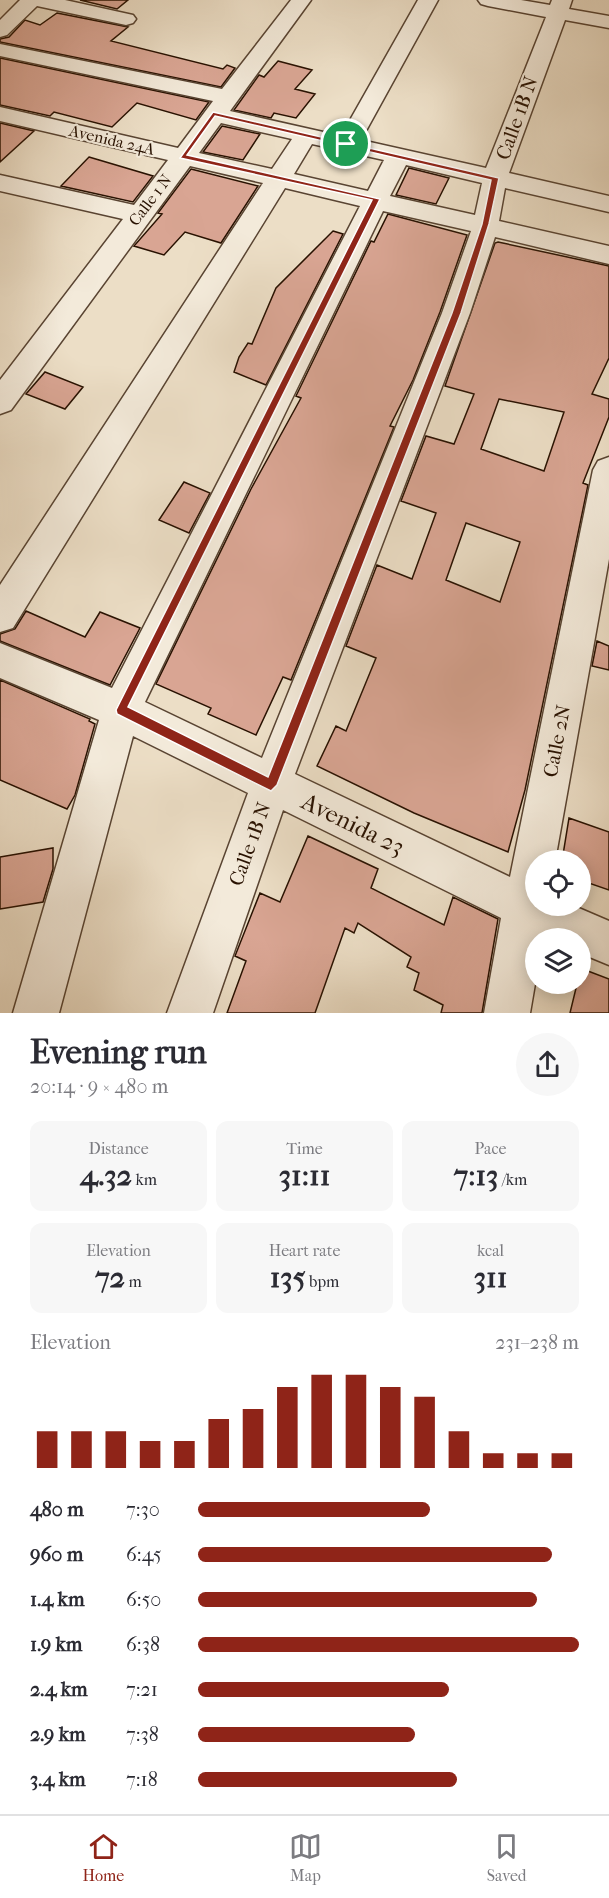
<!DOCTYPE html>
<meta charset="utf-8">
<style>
body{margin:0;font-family:"IM FELL French Canon",serif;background:#f7f7f7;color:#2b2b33;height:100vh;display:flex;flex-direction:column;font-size:22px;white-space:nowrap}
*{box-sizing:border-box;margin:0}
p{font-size:20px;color:#7c7c81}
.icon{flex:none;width:33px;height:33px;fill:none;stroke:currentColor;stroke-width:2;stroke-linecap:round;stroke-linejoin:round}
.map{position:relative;height:1013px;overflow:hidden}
.drawer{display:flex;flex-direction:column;background:#fff;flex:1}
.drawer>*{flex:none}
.tools{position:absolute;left:525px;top:850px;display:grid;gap:12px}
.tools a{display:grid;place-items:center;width:66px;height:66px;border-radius:50%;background:#fff;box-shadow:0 3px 15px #0003;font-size:30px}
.pin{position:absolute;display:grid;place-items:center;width:51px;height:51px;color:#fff;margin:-26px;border:3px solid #fff;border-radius:50%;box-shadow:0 2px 6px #0007}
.round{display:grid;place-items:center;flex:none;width:63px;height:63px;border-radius:32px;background:#f7f7f7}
.overview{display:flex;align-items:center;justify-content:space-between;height:102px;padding:0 30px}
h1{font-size:33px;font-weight:700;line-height:45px}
.stats{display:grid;grid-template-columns:repeat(3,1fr);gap:9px;height:102px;padding:6px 30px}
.stats div{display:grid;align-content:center;border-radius:12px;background:#f7f7f7;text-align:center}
.stats b{font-size:30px;font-weight:700}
.stats small{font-size:16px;font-weight:400}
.stats p{font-size:16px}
.chart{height:168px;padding:12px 30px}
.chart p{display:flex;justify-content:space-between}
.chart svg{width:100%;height:108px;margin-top:6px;stroke:#8f2418;stroke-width:6}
ul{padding:0 30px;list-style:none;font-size:20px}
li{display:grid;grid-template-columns:96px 72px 1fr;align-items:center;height:45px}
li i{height:15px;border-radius:8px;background:#8f2418}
.menu{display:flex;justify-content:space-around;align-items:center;height:84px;border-top:2px solid #e1e1e2;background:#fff;font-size:16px;color:#7c7c81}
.menu a{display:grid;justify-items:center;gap:3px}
.menu .current{color:#8f2418}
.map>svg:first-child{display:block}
</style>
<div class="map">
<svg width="609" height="1013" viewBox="0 0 609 1013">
<rect width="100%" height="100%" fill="#ecdec6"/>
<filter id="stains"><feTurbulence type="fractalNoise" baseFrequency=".00333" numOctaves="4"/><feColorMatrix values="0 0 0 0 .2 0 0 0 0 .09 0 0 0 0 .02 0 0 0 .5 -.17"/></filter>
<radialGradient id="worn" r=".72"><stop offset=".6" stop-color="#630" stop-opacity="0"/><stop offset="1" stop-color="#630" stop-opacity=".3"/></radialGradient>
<path fill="#d9a593" stroke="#281101" stroke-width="1.5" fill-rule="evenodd" d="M80,0H128L117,9Z
M57,13L128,27L111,41L223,69L227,65L235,68L221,87L0,42V39L9,37L25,20L40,25Z
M0,58L209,102L196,120L137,103L112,127L54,112L50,116L0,105Z
M278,61L312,70L295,89L315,94L296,118L274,113L271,118L234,110L259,75L264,77Z
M0,123L34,131L0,162Z
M222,126L260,134L243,160L203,152Z
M89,157L153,176L133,202L61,186Z
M409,168L449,178L436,204L396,195Z
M191,169L258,186L221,243L185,232L164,255L134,246L162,214L158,213Z
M388,214L467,235L440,312L413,380L390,426L394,427L291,680L283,677L256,735L208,714L211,708L156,684L251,489L301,398L296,396L371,241L374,242Z
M333,231L343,234L266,385L234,372L239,357L248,343L252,344L276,288Z
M498,242L609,266V358L592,394L609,399V417L583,483L588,485L525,790L508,852L414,813L317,766L336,726L346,731L376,658L346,646L377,565L412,579L436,513L401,501L426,436L454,444L474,394L445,386L495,243ZM499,399L564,412L544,471L481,449ZM466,523L520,542L500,602L446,580Z
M45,372L83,387L65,409L26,394Z
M184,482L210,493L189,533L159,520Z
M26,611L85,637L100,612L140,628L110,685L0,641V634L15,629Z
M597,641L609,646V670L592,666Z
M0,680L90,719L89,721L95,724L75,795L67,809L0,780Z
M569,818L609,832V890L580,880V861H562Z
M308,836L378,869L371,888L444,925L453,897L498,919L482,1013H441L443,1005L414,990L419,973L407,967L411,957L358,923L354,933L345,928L315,1013H227L246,961L235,956L260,893L280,902Z
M53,848V869L43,902L0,909V857Z
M580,968L609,979V1013H570L577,984H580Z"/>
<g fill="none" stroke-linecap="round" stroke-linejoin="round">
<defs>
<path id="minor" d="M20,0H65L133,15L136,19L133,23L126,25L37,6L7,35L0,37V20Z
M291,0H311L230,111L341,136L418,0H438L361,140L486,168L546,17L488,6L481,4L478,0H521L550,5L552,0H572L569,9L609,16V28L565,20L509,173L609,196V212L505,188L499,221L609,246V264L495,237L470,313L295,774L510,877L593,470L598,461L609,457V559L555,861H536V906H574L609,921V965L580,953V939H548L542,936V939H536V978L530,1013H484L501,918L283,810L213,1013H167L248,793L133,736L59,1013H13L99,720L0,678V643L112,688L360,206L285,188L13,628L0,632V585L263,183L190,166L11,410L0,414V380L123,219L0,191V175L134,205L168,160L0,121V107L178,148L213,101L0,56V44L222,89ZM221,123L292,139L272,169L199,153ZM312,144L384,160L368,191L294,174ZM406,165L482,183L475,215L390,196ZM383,211L471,231L442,313L262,758L145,702Z"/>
</defs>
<use href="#minor" stroke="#594432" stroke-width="3"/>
<use href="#minor" fill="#f3eada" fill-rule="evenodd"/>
</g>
<path fill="#8f2418" stroke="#fff" stroke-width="1.5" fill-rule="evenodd" d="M213,112L499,178L489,224L461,313L277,785L271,791L117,714L116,710L372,200L180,158ZM215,116L491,180L482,224L452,313L268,777L128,707L380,199L187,155Z"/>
<g text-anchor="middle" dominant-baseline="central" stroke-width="4.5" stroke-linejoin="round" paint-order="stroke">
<g font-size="16" fill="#281101" stroke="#f3eada">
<text transform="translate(112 140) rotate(13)">Avenida 24A</text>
<text transform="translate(150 200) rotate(-53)">Calle 1 N</text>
</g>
<g font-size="20" fill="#281101" stroke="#f3eada">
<text transform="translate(517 118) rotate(-70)">Calle 1B N</text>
<text transform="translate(557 741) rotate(-79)">Calle 2N</text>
<text transform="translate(250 844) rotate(-70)">Calle 1B N</text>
</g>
<g font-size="24" fill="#281101" stroke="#f3eada">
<text transform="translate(353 824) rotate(26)">Avenida 23</text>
</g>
</g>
<rect width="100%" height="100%" filter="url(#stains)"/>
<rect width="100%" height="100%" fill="url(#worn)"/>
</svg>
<div class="tools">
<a><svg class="icon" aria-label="locate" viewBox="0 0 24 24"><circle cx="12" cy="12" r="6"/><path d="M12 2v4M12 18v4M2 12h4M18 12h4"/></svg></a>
<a><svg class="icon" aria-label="layers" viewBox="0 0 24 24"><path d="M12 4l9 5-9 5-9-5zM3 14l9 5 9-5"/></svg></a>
</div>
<div class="pin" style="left:346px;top:144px;background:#1e9e55"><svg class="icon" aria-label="arrive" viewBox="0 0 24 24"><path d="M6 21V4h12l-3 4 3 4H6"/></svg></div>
</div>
<section class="drawer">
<div class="overview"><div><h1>Evening run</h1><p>20:14 · 9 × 480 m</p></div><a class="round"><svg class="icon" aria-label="share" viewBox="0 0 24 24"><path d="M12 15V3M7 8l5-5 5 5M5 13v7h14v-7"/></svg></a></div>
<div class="stats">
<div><p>Distance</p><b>4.32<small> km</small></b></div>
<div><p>Time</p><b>31:11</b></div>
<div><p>Pace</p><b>7:13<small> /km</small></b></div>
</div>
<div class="stats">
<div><p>Elevation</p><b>72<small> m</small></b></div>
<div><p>Heart rate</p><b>135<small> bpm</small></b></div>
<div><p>kcal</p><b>311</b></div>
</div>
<div class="chart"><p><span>Elevation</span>231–238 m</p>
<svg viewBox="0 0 160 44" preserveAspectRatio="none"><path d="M5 44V29M15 44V29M25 44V29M35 44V33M45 44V33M55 44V24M65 44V20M75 44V11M85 44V6M95 44V6M105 44V11M115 44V15M125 44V29M135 44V38M145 44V38M155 44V38"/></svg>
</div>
<ul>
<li><b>480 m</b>7:30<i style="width:61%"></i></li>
<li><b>960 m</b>6:45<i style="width:93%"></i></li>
<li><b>1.4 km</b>6:50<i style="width:89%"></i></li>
<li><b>1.9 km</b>6:38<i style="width:100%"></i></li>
<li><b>2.4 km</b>7:21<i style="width:66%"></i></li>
<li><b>2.9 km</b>7:38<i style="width:57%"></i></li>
<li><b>3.4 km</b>7:18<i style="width:68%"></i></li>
</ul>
</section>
<nav class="menu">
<a class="current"><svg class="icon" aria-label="home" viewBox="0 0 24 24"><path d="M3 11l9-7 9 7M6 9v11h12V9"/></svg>Home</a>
<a><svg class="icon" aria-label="map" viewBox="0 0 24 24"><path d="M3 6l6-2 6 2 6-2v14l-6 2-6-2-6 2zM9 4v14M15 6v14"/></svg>Map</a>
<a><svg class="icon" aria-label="saved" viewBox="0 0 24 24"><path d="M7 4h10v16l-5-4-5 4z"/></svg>Saved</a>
</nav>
